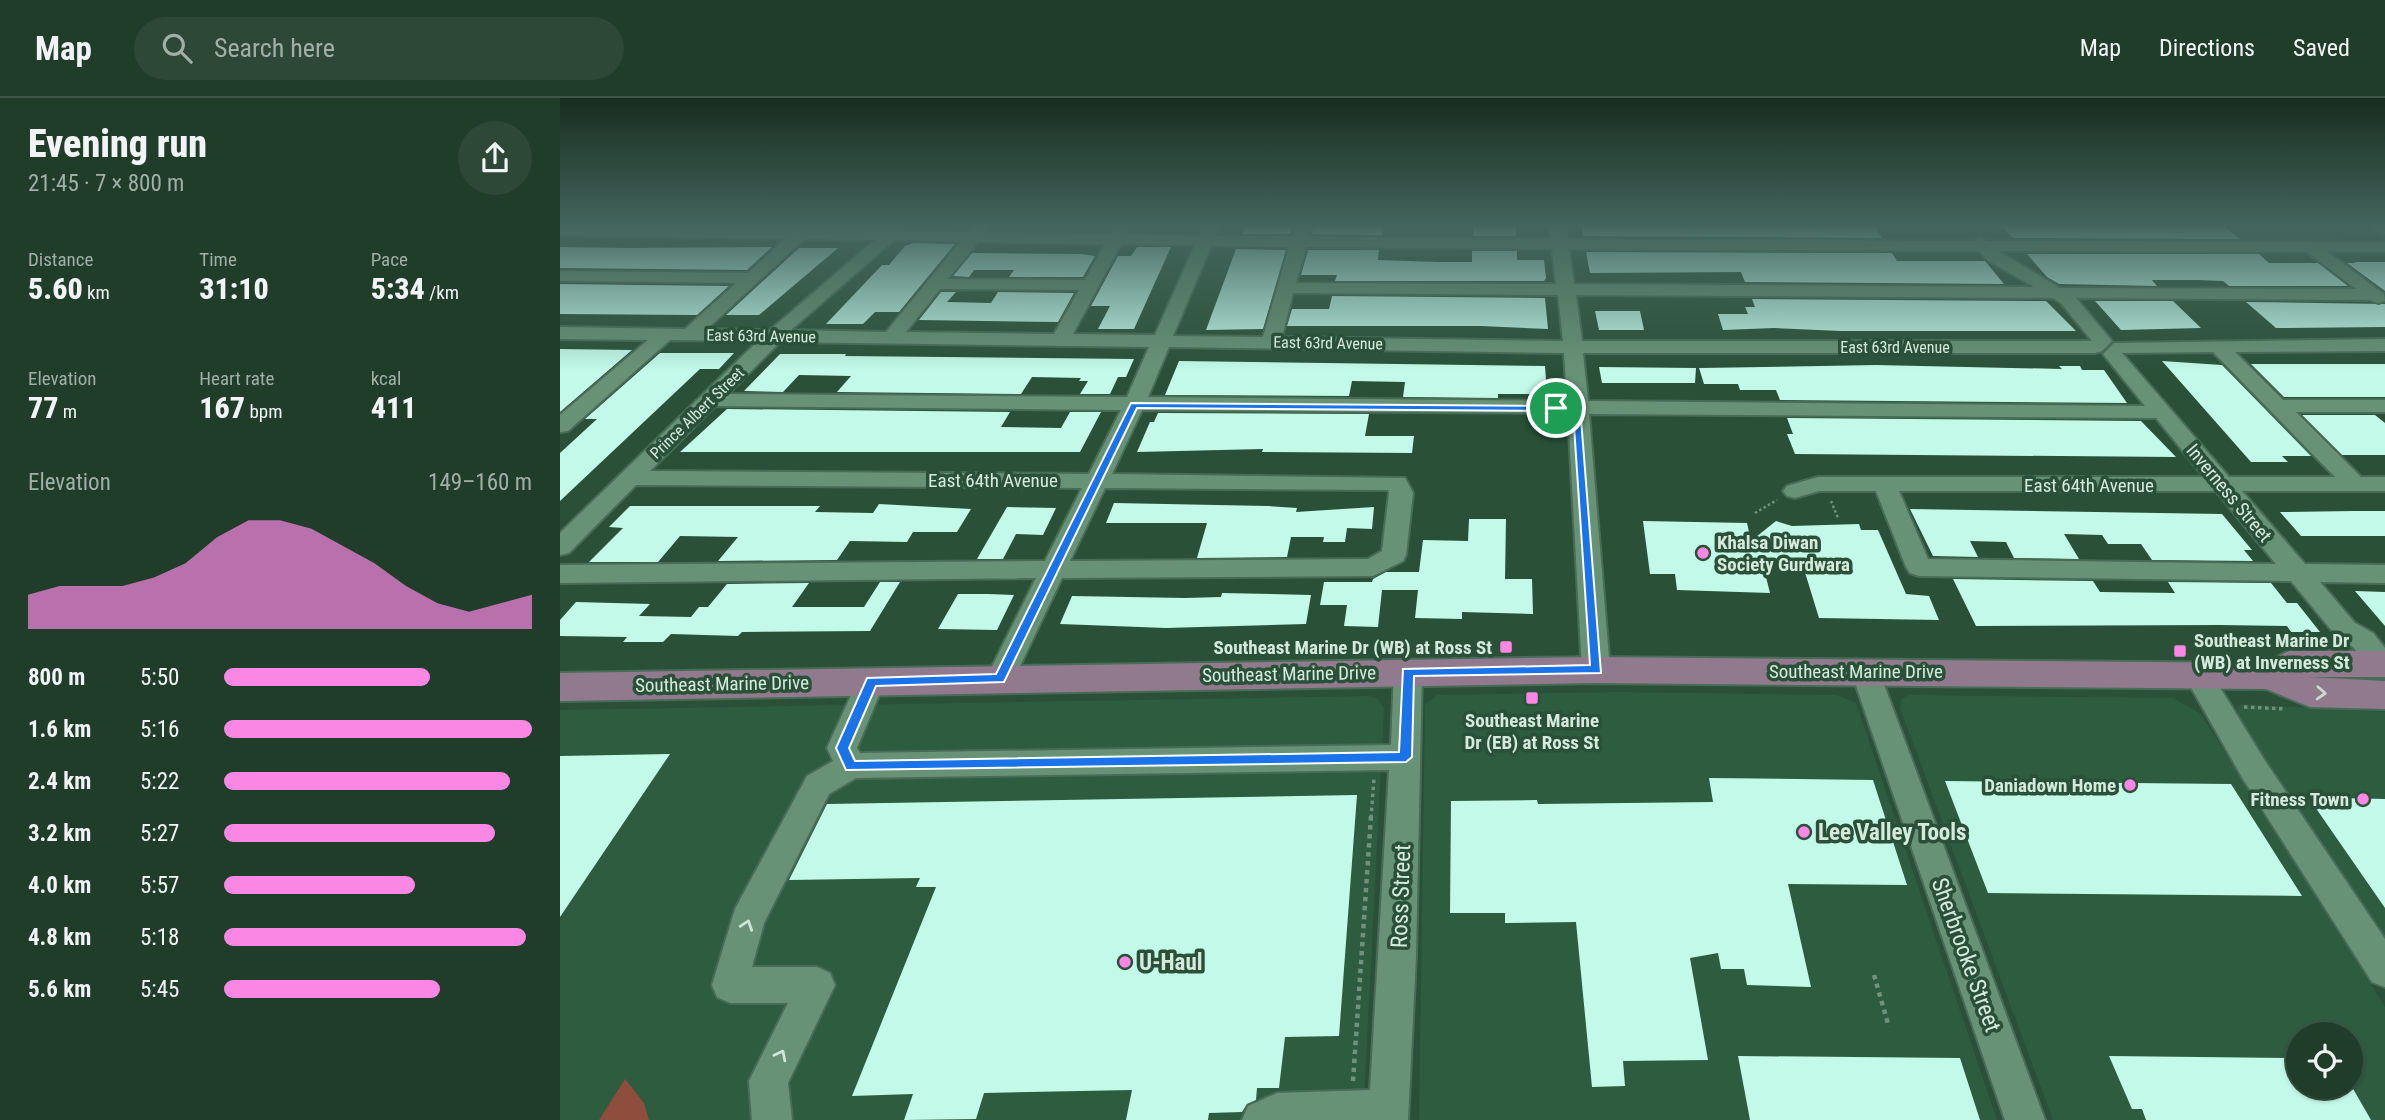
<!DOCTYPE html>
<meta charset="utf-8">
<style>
body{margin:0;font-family:"Roboto Condensed",sans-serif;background:#2d4836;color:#f1f3f6;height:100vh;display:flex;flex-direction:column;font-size:26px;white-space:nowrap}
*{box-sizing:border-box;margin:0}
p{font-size:23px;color:#a2aea8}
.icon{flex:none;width:38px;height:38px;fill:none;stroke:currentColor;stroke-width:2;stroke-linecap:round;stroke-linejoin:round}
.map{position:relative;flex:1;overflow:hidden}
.panel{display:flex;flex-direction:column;background:#203d2a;width:560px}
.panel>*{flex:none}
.tools{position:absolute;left:1726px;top:924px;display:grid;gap:14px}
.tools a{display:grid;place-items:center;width:77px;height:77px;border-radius:50%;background:#203d2a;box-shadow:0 2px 5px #0004,0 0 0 2px #3d5647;font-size:35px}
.pin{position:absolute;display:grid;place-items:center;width:60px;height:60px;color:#fff;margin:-30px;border:4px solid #fff;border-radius:50%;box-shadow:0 2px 7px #0007}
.round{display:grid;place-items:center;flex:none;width:74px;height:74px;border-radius:37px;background:#2d4836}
.head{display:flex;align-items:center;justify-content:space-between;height:119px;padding:0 28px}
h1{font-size:38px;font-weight:800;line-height:52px}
.stats{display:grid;grid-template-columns:repeat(3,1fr);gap:10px;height:119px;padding:7px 28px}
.stats div{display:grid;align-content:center}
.stats b{font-size:30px;font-weight:800}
.stats small{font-size:19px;font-weight:400}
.stats p{font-size:19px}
.chart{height:196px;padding:14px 28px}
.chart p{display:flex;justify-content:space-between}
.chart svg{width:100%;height:126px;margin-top:7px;fill:#fb87e5;opacity:.7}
ul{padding:0 28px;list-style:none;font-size:23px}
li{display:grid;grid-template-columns:112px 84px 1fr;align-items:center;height:52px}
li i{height:18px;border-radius:9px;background:#fb87e5}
header{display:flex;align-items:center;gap:42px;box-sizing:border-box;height:98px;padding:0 35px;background:#203d2a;border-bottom:2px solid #3d5647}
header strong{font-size:33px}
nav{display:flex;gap:38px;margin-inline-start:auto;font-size:24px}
.search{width:490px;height:63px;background:#2d4836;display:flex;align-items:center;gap:18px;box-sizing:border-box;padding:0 24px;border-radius:38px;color:#a2aea8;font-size:26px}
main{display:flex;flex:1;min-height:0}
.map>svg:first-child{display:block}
</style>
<header>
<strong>Map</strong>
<div class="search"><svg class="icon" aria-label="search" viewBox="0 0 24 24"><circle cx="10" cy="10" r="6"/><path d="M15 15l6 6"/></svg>Search here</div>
<nav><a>Map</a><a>Directions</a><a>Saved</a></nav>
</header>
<main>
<section class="panel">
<div class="head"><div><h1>Evening run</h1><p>21:45 · 7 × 800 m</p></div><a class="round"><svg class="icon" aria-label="share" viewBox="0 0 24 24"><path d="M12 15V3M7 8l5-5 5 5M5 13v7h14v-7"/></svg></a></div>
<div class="stats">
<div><p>Distance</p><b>5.60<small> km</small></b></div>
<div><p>Time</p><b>31:10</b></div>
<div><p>Pace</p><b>5:34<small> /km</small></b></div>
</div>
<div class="stats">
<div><p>Elevation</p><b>77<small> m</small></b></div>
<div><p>Heart rate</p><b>167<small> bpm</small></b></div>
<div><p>kcal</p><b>411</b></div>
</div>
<div class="chart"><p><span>Elevation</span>149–160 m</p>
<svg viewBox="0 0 160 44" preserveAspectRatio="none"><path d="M0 44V32L10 29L20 29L30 29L40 26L50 21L60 12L70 6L80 6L90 9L100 15L110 21L120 29L130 35L140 38L150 35L160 32V44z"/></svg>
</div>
<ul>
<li><b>800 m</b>5:50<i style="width:67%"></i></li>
<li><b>1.6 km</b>5:16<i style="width:100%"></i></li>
<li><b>2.4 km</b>5:22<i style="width:93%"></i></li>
<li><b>3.2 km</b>5:27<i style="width:88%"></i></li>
<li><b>4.0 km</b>5:57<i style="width:62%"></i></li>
<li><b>4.8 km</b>5:18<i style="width:98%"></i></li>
<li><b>5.6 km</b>5:45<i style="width:70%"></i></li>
</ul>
</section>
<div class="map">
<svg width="1825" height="1022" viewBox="0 0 1825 1022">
<rect width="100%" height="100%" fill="#2a5138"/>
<path fill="#2d5c3f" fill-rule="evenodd" d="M1060,594L1276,597L1296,605L1437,1022H859L865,606L878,597Z
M1350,597L1613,600L1641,616L1825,909V1022H1493L1340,610L1342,600ZM1738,936H1790V989H1738Z
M807,598L818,601L824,610L803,1022H0V612Z
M1683,606L1825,614V848L1697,652L1679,617L1677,609Z"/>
<path fill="#8f4d3d" d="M65,981L84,1005L89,1022H39Z"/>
<path fill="#c2f9e9" d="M685,129H732L730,136H682Z
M753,129H824L822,137L752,136Z
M913,129H956V138H913Z
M1022,129H1315L1322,140L1023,138Z
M1443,129H1665L1680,141L1453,140Z
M354,145L395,146L339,214H315L303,226H266L322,167H329L345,148Z
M0,149L69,150L212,149L187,172L0,170Z
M577,149H611L574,231H538L550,208H531L558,158H571Z
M239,150H278L199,217H166Z
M676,151L726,152L703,231L646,232Z
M748,152H819L818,162L879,164H912V153H957V162H984L986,180L984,183H775L777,177H741Z
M1026,154L1332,155L1337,163H1425L1444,186L1185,184L1181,174L1030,175Z
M412,155L522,156L535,158L523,179H449L454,172H414L409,179L393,178Z
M1467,156H1699L1709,165H1758L1788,188H1669L1663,183L1637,182H1592L1597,188L1499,186L1487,179Z
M1794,164H1825V193L1787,165H1796Z
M0,186L169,188L137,217L0,216Z
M381,194H396L387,204L431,205L438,194L514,195L498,224L359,222Z
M772,198L985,200L988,231L921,228H727L732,211H769Z
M1192,201L1486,203L1516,233H1281L1214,230L1163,232L1158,216H1188L1185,209H1195Z
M1535,203H1613L1641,230L1561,232Z
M1686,204L1825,206V229L1716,230Z
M1035,213H1080L1084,232H1039Z
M0,251L72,252L0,314Z
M100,255H174L159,271H140L0,403V355L37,321H25Z
M220,256H286L285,258L574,261L566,279H558L550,296H520L528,283H519L521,280L472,279L461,296L277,294L291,278L239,277L223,294L184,293Z
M619,263L985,268L987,296H938V300L843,299L845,284L792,283L789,298L605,297Z
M1602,263L1662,267L1751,358H1722L1728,364H1691Z
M1691,266H1825V299H1724Z
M1316,267L1502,271L1499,268H1520L1522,272H1544L1567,305L1220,302L1216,292H1180L1178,286H1144L1139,270Z
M1039,269L1136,270L1135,285H1042Z
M167,311L450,314L441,329L501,330L510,314H541L520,354H120Z
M598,315L809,316L805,338H854L852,355L702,354L703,351L577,354L590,324H594Z
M1742,317H1815L1825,325V357H1782Z
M1227,320L1581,323L1616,359L1235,356L1227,336H1233Z
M554,405L708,408L737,410L736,414L814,409L812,431L787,430L785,444H763L764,439H731L727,459L637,460L647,425H546Z
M319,406L411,411L397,434H353L347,444L290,443L277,462L158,463L178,439L120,438L98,464H29L63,430L49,429L70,408H260L255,414L313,415Z
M447,409L496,410L483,437L456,436L443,461H417Z
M1350,411L1662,416L1692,452H1684L1693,463L1592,462L1581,446H1548L1542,437L1504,436L1519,461L1454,460L1446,444L1410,443L1418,459L1373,458Z
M1794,413H1825V438H1741L1720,414Z
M909,421H946L945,481H972L973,516L902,514V521L855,520L858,492H822L818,529L784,528L787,507H760L764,484H812L813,481L826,474H859L863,442L908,443Z
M1083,423L1187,425L1191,443L1216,423L1232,428L1299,426L1301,432H1318L1346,496L1369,498L1379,522L1259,520L1243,468L1203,467L1210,495L1117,492L1115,476H1090Z
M1393,481L1533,483L1540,494L1615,495L1608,484L1711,485L1727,505H1737L1760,534H1731L1727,528L1660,527L1416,528Z
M320,484H340L310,533L182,534L178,538L111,536L103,544H63L67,539L0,538V522L16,504L90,506L79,518L131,519L139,509H148L167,486L249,485L232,509H304Z
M1795,493L1825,494V528Z
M662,495L751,497L746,526L606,530L500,526L512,498L625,500L661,499Z
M398,496H428L454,497L437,532L378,531Z
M110,656L0,819V658Z
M1149,680L1313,682L1347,787L1228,786L1251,889L1187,887L1184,871H1161L1158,855L1130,860L1148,962L1063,963L1065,988L1032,989L1016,824L945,825V815H890L891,703L977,702L978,706L1153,704Z
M1385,683L1671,686L1742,798L1428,795Z
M797,697L779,938L725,939L719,990H697L696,1002L687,1006L682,1014L649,1015L648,1022H566L572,992L424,995L416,1021L344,1022L353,996L292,998L376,789H356L360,780L229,782L267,706Z
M1778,700L1825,701V810L1753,706L1783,707Z
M1178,958L1400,960L1420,1022H1190Z
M1549,958L1738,960V989H1792L1811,1022H1586L1582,1011H1572Z"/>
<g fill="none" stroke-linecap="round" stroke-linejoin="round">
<defs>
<path id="minor" d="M0,129L326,132L334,129L341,133L409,134L413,129H429L425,134L550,136L555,129H569L567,136L639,138L643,129H659L655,138L732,139L735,129H751L748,139L991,141L990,129H1006L1008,141L1413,143L1420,139L1428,143L1825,144V154H1768L1824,196L1825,203L1818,205L1810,202L1516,200L1552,243L1542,253L1535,255H1023L1028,303L1585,308L1543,256L1554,245L1825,241V253L1675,254L1723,302H1825V314H1736L1801,379H1825V393H1682L1745,466L1825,467V485L1760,484L1795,525L1813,535L1825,550V575L1812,573L1793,549L1777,539L1731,483L1359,478L1350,475L1346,469L1316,393H1259L1235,400L1227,398L1223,393L1227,388L1258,379H1644L1596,320L1029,316L1050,572L1046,579L1036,582L1026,579L1022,572L1008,315L582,312L552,376L845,380L853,395L846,457L843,463L813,478L502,480L450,589L440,592L430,589L426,581L476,480L0,485V467L485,463L522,390L76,387L9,455L0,457V435L198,243L110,242L8,333L0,334V317L88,242L0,241V229L125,231L176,185L0,183V173L188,175L225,141L0,137ZM244,141L315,142L210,232L147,231ZM334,142L400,144L326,234L231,232ZM418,144L545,146L525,182L388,181ZM561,146L635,147L595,237L513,236ZM651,148L729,149L703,239L613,238ZM746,149L992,151L996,186L736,185ZM1009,151L1419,153L1429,163L1474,189L1014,186ZM1438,153L1747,154L1796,191L1500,190ZM380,191L519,192L494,236L346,234ZM733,195L998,197L1003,243L722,239ZM1016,197L1493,200L1501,205L1532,243H1022ZM220,244L589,249L567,299L168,296ZM609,249L1004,255L1007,303L588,299ZM1653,254L1775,379H1669L1562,255ZM155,308L561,312L529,376L90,373ZM545,390L828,392L829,395L822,453L808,461L510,463ZM1339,393H1656L1716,466L1368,461Z
M1305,563L1315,566L1319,573L1485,1022H1445L1291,573L1295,566Z
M848,564L858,567L862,574L856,858L848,1022H682L688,1008L717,995L810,992L829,672L296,680L269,696L204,825L192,869H257L270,875L275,887L228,985L232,1022H192L189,983L228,905H170L157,899L152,887L175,811L247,678L273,663L267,650L301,575L311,572L321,575L325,583L297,650L300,655L831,647L834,574L838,567Z
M1638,566L1648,570L1705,663L1825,841V889L1812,884L1683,681L1624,577L1628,570Z"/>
<path id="major" d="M1813,129H1825V136L1816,133Z
M1729,553H1825V579H1748L1825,583V611L1750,609L1706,591L1036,585L0,603V575L1036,559L1704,565Z"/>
</defs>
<use href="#minor" stroke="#496c57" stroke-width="4"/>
<use href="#major" stroke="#496c57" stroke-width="4"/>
<path stroke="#71917c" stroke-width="2.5" stroke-dasharray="2.5 2.5" stroke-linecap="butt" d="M1271,403L1278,420
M1195,415L1217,402"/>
<path stroke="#71917c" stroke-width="3.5" stroke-dasharray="3.5 3.5" stroke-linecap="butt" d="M1684,609L1726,611
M811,720L814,680"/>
<path stroke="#71917c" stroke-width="4.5" stroke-dasharray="4.5 4.5" stroke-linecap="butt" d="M1314,877L1329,929
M793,983L811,718"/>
<use href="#minor" fill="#689276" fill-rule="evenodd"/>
<use href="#major" fill="#91798e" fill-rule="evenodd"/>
</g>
<defs><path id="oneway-chevron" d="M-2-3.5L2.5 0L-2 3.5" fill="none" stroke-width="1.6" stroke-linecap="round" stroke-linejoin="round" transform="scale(1.75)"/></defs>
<use stroke="#cad9cf" href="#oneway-chevron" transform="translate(1761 595) rotate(3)"/>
<g stroke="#cfe6d6">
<use href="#oneway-chevron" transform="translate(187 827) rotate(-71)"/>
<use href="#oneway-chevron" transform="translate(221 957) rotate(-63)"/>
</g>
<linearGradient id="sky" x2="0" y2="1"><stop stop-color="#172d1f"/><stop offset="0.47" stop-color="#44655e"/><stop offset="1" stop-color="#44655e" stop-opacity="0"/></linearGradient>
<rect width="1825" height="272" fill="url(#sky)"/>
<path fill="#1a73e8" stroke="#fff" stroke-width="2" fill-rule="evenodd" d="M571,305L1020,308L1041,575L854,578L852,659L846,664L286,672L276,650L307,580L436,576ZM577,310L1013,313L1030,567L843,571L839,654L295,663L289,650L316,588L444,584Z"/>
<g fill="#fb87e5" stroke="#2a5138" stroke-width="2.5">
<circle cx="1143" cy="455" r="7"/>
<rect x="939" y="542" width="14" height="14" rx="3.5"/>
<rect x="1613" y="546" width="14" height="14" rx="3.5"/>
<rect x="965" y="593" width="14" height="14" rx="3.5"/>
<circle cx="1570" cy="687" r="7"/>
<circle cx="1803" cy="701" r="7"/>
<circle cx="1244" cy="734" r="7"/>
<circle cx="565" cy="864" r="7"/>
</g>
<g text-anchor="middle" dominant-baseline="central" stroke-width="7" stroke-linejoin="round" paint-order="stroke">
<g font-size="16" fill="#d4eadb" stroke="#2a5138">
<text transform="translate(201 238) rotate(1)">East 63rd Avenue</text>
<text transform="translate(768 245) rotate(1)">East 63rd Avenue</text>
<text x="1335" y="249">East 63rd Avenue</text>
<text transform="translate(137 315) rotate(-44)">Prince Albert Street</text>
</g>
<g font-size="19" fill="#d4eadb" stroke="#2a5138">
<text x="433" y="382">East 64th Avenue</text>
<text x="1529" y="387">East 64th Avenue</text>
<text transform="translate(1669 395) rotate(50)">Inverness Street</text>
<text x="1296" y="573">Southeast Marine Drive</text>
<text transform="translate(729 576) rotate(-1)">Southeast Marine Drive</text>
<text transform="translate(162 586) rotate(-1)">Southeast Marine Drive</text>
</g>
<g font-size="19" font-weight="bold" fill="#d4eadb" stroke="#2a5138" text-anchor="end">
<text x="1157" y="444" text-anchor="start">Khalsa Diwan<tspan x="1157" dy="22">Society Gurdwara</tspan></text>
<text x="1634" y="542" text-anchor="start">Southeast Marine Dr<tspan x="1634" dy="22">(WB) at Inverness St</tspan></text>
<text x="932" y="549">Southeast Marine Dr (WB) at Ross St</text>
<text x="972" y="622" text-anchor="middle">Southeast Marine<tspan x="972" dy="22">Dr (EB) at Ross St</tspan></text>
<text x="1556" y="687">Daniadown Home</text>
<text x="1789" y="701">Fitness Town</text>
</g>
<g font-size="23" font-weight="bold" fill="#d4eadb" stroke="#2a5138" text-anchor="start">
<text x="1258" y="734">Lee Valley Tools</text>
<text x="579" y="864">U-Haul</text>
</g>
<g font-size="23" fill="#d4eadb" stroke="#2a5138">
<text transform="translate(841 798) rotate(-88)">Ross Street</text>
<text transform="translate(1406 857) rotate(70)">Sherbrooke Street</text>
</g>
</g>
</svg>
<div class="tools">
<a><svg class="icon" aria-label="locate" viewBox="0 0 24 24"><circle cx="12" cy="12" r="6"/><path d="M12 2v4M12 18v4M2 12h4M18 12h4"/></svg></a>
</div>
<div class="pin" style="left:996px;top:310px;background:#1e9e55"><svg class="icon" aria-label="arrive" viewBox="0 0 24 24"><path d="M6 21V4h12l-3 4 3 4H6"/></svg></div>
</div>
</main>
